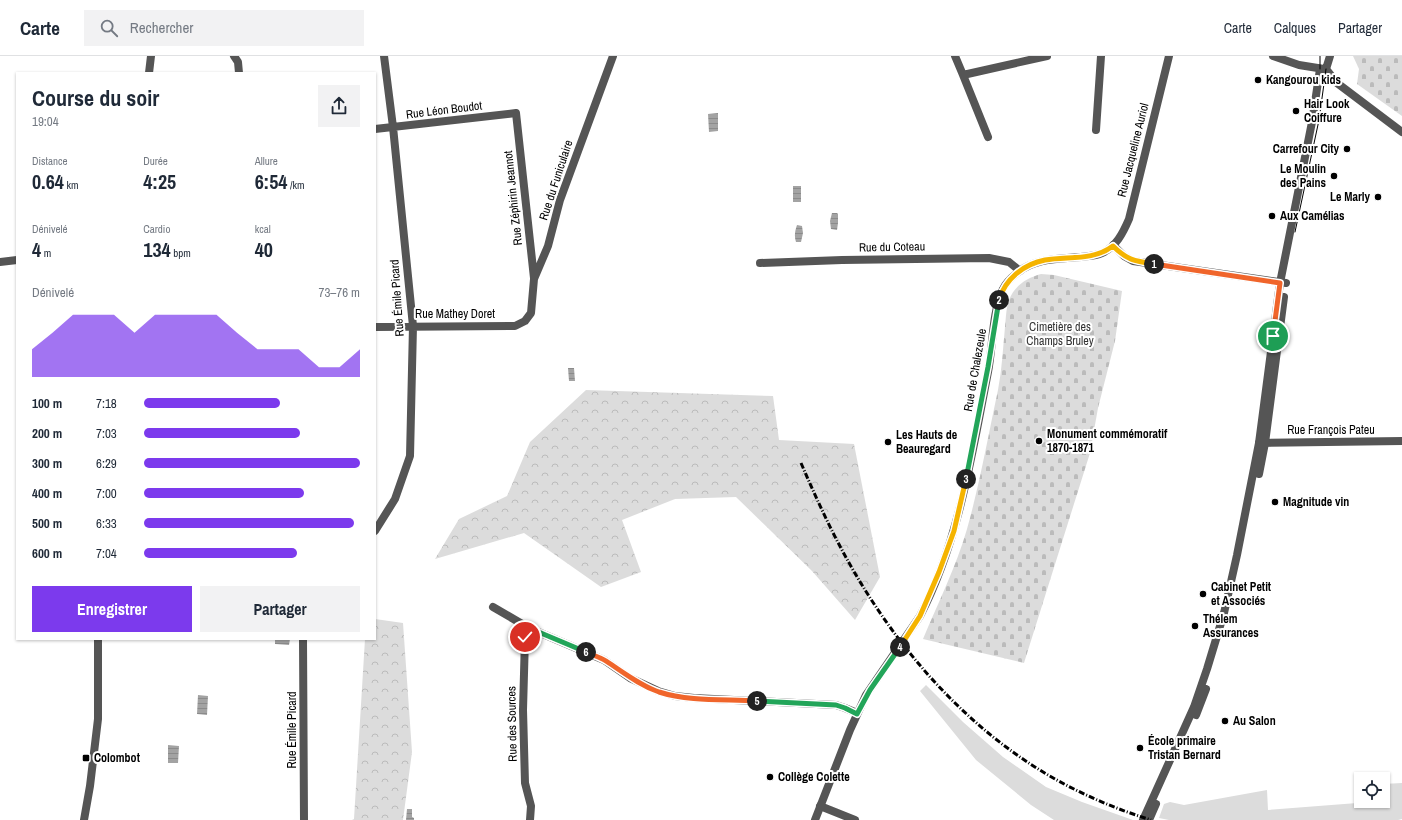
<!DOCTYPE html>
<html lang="fr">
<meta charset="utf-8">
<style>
body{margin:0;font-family:"Archivo Narrow",sans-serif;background:#f2f2f3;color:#1f2937;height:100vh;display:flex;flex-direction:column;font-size:15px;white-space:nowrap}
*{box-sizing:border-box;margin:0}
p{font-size:13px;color:#747a83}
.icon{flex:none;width:22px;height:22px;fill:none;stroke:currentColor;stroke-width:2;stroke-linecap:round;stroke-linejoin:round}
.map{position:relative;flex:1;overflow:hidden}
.panel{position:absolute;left:16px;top:16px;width:360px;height:568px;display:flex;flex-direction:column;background:#fff;border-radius:0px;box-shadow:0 1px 3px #0004}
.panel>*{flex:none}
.controls{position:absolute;left:1354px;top:716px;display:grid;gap:8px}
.controls a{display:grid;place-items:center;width:36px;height:36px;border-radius:0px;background:#fff;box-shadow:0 1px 3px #0004;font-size:20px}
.pin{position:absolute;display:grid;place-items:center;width:34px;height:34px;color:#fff;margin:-17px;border:2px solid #fff;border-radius:50%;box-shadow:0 1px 4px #0007}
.km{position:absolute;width:20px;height:20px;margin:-10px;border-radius:50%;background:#222;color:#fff;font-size:11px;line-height:20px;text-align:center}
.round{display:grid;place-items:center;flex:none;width:42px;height:42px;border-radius:0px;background:#f2f2f3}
.summary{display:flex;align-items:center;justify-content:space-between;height:68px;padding:0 16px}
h1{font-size:22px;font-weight:700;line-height:30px}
.figures{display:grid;grid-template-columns:repeat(3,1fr);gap:6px;height:68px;padding:4px 16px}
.figures div{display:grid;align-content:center}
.figures b{font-size:20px;font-weight:700}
.figures small{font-size:11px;font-weight:400}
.figures p{font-size:11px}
.chart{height:112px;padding:8px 16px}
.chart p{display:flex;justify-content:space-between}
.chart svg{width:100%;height:72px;margin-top:4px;fill:#7c3aed;opacity:.7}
.cta{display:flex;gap:8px;margin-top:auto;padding:8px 16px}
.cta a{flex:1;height:46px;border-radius:0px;background:#7c3aed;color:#fff;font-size:16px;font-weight:700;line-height:46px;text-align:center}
.cta a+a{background:#f2f2f3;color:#1f2937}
ul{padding:0 16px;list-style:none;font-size:13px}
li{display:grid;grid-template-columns:64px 48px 1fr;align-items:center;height:30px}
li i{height:10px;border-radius:5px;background:#7c3aed}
header{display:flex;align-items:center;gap:24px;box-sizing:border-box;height:56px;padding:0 20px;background:#fff;border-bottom:1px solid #e0e1e3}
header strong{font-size:19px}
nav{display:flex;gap:22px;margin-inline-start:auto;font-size:14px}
.search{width:280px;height:36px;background:#f2f2f3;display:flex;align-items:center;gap:10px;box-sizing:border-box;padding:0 14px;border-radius:0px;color:#747a83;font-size:15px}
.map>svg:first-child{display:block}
</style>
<header>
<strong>Carte</strong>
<div class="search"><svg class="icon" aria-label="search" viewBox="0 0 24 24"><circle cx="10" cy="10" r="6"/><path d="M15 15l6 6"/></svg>Rechercher</div>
<nav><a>Carte</a><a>Calques</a><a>Partager</a></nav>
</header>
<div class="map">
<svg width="1402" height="764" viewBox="0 0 1402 764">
<defs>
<pattern id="forest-crowns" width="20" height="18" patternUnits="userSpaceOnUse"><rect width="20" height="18" fill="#dcdcdc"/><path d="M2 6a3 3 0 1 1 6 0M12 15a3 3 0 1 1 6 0" fill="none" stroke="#bbb"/></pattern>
<pattern id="cemetery-stones" width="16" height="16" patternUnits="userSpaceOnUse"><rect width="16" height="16" fill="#dcdcdc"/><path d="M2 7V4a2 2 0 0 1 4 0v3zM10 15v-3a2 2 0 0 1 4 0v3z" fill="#bbb"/></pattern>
<pattern id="water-rules" width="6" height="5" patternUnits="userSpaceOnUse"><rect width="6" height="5" fill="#a3a3a3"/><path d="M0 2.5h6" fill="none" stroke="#8b8b8b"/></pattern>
</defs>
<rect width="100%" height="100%" fill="#fff"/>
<path fill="#dcdcdc" d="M926,629L963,666L1003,701L1046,731L1082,746L1133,764H1054L1031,749L976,704L920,635Z
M1402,727V763L1398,764H1169L1159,762L1164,748L1170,746L1184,749L1267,734L1268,754L1383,745V728Z"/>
<path fill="url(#forest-crowns)" d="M586,334L773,340L779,384L854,388L880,521L855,564L812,515L736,441L675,443L622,464L641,516L601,531L524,477L435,503L459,463L507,440L530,386Z
M375,563L403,567L412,696L403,764H352L354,763L365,583H375Z"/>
<path fill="url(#cemetery-stones)" d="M1353,0H1402V60L1357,28L1359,13Z
M1041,218L1054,219L1122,235L1115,285L1098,352L1090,397L1024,607L923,583C938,547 956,511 967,473C980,427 988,380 998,334C1002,313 1003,292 1005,271C1006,262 1006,252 1009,244C1015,229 1027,222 1041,218Z"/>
<path fill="url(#water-rules)" d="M718,57V75L709,76L708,58Z
M793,130H801V146H793Z
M832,157H837L838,158V167L837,174L831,173L830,165Z
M797,169L802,170L803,177L801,186H796C794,180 795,175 797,169Z
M568,312H574L575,325H569Z
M275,583H290L289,589L275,588Z
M198,639L208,640L207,659L197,658Z
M168,689L179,690L178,707H168Z
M407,753H412V761L414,762V764H406Z"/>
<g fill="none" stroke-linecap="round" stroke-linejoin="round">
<path stroke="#555" stroke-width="8" d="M234,0L238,6L239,17
M955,0L963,19
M149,17L151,0
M375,73L516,57L534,222
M1096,74L1101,0
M988,81L963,19L1047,0
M1113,189L1124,200L1133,205L1286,227
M0,206L17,204
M760,207L842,204L989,202L1009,206L1020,215
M375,271L515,270L525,265L531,257L534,223L548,190L560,144L613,0
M1259,387L1402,385
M375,475L395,443L410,400L413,270L393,71L384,0
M493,551L529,572
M303,583L304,764
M820,750L855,764
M84,764L90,730L98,663V583
M530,764L531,750L525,727L523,654L525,581L529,572L604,604L630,622L658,635L675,640L694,642L836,649L845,652L857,657"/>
<path stroke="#555" stroke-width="8" d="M1273,0L1299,9L1324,13
M1326,13L1337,27L1402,76
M1326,13L1330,0
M1259,418L1265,387L1284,241
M1196,659L1206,633
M815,764L850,674L866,639L920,560C959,485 972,398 988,316C993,290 992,256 1003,233C1006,226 1012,221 1017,217C1035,202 1059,203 1081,201C1088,200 1095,200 1102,197C1116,191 1123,177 1129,163L1169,0
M1143,764L1194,651L1207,613L1224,557L1237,499L1259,387L1280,227L1312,66L1320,13
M1149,764L1156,748"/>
<path stroke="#000" stroke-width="1" d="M1320,0V13
M1295,176L1319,64L1326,13"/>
<path stroke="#000" stroke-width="3" stroke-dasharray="6 2 1 2" stroke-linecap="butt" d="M801,407C819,449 838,490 862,529C914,614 987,691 1078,735C1102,747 1126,756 1151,764"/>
</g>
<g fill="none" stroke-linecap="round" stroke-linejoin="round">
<defs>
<path id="split-1" d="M1154,208L1280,227L1273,280"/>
<path id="split-2" d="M999,244C1005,223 1024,208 1045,204C1069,200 1093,205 1113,190C1127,204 1134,205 1154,208"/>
<path id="split-3" d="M966,423L988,311L999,244"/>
<path id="split-4" d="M900,591L920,560L939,516L954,475L966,423"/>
<path id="split-5" d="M757,645L836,649L845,652L857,658L870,634L900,591"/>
<path id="split-6" d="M586,596C592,599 600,601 606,605C623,616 639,629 659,636C690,646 725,643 757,645"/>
<path id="split-7" d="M525,581L529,572L586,596"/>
</defs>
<use href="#split-1" stroke="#fff" stroke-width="8"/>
<use href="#split-2" stroke="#fff" stroke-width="8"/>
<use href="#split-3" stroke="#fff" stroke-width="8"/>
<use href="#split-4" stroke="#fff" stroke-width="8"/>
<use href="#split-5" stroke="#fff" stroke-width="8"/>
<use href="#split-6" stroke="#fff" stroke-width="8"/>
<use href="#split-7" stroke="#fff" stroke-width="8"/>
<use href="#split-1" stroke="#f0652b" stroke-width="5"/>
<use href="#split-2" stroke="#f5b400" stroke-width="5"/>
<use href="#split-3" stroke="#22a559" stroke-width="5"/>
<use href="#split-4" stroke="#f5b400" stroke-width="5"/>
<use href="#split-5" stroke="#22a559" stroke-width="5"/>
<use href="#split-6" stroke="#f0652b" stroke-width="5"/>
<use href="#split-7" stroke="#22a559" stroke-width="5"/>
</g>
<g fill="#000" stroke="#fff" stroke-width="1.5">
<circle cx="1258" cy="24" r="4"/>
<circle cx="1296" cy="55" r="4"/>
<circle cx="1347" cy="93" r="4"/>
<circle cx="1334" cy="120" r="4"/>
<circle cx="1378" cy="141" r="4"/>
<circle cx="1272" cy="160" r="4"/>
<circle cx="1039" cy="385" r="4"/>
<circle cx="888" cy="386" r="4"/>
<circle cx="1275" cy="446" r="4"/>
<circle cx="1203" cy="538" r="4"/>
<circle cx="1195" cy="570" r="4"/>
<circle cx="1225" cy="665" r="4"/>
<circle cx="1140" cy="692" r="4"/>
<rect x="82" y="698" width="8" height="8" rx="2"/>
<circle cx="770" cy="721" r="4"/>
</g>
<g text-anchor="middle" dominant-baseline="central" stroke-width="4" stroke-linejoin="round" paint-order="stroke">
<g font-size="12" font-weight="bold" fill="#000" stroke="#fff" text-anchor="start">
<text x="1266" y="24">Kangourou kids</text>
<text x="1304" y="48">Hair Look<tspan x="1304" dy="14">Coiffure</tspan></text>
<text x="1339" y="93" text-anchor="end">Carrefour City</text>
<text x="1326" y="113" text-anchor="end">Le Moulin<tspan x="1326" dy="14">des Pains</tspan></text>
<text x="1370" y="141" text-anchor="end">Le Marly</text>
<text x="1280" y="160">Aux Camélias</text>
<text x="1047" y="378">Monument commémoratif<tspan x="1047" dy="14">1870-1871</tspan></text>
<text x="896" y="379">Les Hauts de<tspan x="896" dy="14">Beauregard</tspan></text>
<text x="1283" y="446">Magnitude vin</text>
<text x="1211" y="531">Cabinet Petit<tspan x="1211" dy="14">et Associés</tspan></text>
<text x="1203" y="563">Thélem<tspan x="1203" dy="14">Assurances</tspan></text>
<text x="1233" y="665">Au Salon</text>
<text x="1148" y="685">École primaire<tspan x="1148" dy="14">Tristan Bernard</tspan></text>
<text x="94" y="702">Colombot</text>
<text x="778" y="721">Collège Colette</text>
</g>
<g font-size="12" fill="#000" stroke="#fff">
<text transform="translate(444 54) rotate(-7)">Rue Léon Boudot</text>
<text transform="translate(1133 94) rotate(-76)">Rue Jacqueline Auriol</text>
<text transform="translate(556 124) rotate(-72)">Rue du Funiculaire</text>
<text transform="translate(513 142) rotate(-96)">Rue Zéphirin Jeannot</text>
<text transform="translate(892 191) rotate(-1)">Rue du Coteau</text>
<text transform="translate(397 242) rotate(-94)">Rue Émile Picard</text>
<text x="455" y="258">Rue Mathey Doret</text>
<text transform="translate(975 314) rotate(-80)">Rue de Chalezeule</text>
<text x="1331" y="374">Rue François Pateu</text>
<text transform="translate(512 668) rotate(-91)">Rue des Sources</text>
<text transform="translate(292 674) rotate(-90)">Rue Émile Picard</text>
</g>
<g font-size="12" fill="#333" stroke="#fff">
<text x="1060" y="271">Cimetière des<tspan x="1060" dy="14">Champs Bruley</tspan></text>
</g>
</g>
</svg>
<div class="controls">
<a><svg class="icon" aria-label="locate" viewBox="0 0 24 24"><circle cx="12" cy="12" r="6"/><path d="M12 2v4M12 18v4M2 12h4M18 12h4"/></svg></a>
</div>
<div class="pin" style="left:1273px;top:280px;background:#1e9e55"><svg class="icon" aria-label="arrive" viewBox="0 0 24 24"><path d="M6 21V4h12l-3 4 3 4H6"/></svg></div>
<div class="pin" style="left:525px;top:581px;background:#d93025"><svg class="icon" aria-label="check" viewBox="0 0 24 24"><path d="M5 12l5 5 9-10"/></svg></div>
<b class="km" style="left:1154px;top:208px">1</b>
<b class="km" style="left:999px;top:244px">2</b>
<b class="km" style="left:966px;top:423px">3</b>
<b class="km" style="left:900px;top:591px">4</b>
<b class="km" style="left:757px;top:645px">5</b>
<b class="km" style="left:586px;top:596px">6</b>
<section class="panel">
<div class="summary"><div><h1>Course du soir</h1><p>19:04</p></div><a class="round"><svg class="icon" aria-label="share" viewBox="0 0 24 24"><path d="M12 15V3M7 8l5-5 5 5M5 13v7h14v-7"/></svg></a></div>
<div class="figures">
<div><p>Distance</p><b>0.64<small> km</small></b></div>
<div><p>Durée</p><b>4:25</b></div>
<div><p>Allure</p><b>6:54<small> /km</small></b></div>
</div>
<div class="figures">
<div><p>Dénivelé</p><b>4<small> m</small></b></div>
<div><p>Cardio</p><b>134<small> bpm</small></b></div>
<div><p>kcal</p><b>40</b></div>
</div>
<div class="chart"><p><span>Dénivelé</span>73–76 m</p>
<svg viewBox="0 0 160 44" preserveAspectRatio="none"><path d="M0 44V27L10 17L20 6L30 6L40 6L50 17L60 6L70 6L80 6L90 6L100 17L110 27L120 27L130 27L140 38L150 38L160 27V44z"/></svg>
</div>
<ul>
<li><b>100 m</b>7:18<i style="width:63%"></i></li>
<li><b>200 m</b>7:03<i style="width:72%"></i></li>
<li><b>300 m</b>6:29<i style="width:100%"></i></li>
<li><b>400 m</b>7:00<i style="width:74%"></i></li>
<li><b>500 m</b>6:33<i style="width:97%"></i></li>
<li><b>600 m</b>7:04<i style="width:71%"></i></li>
</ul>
<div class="cta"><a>Enregistrer</a><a>Partager</a></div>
</section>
</div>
